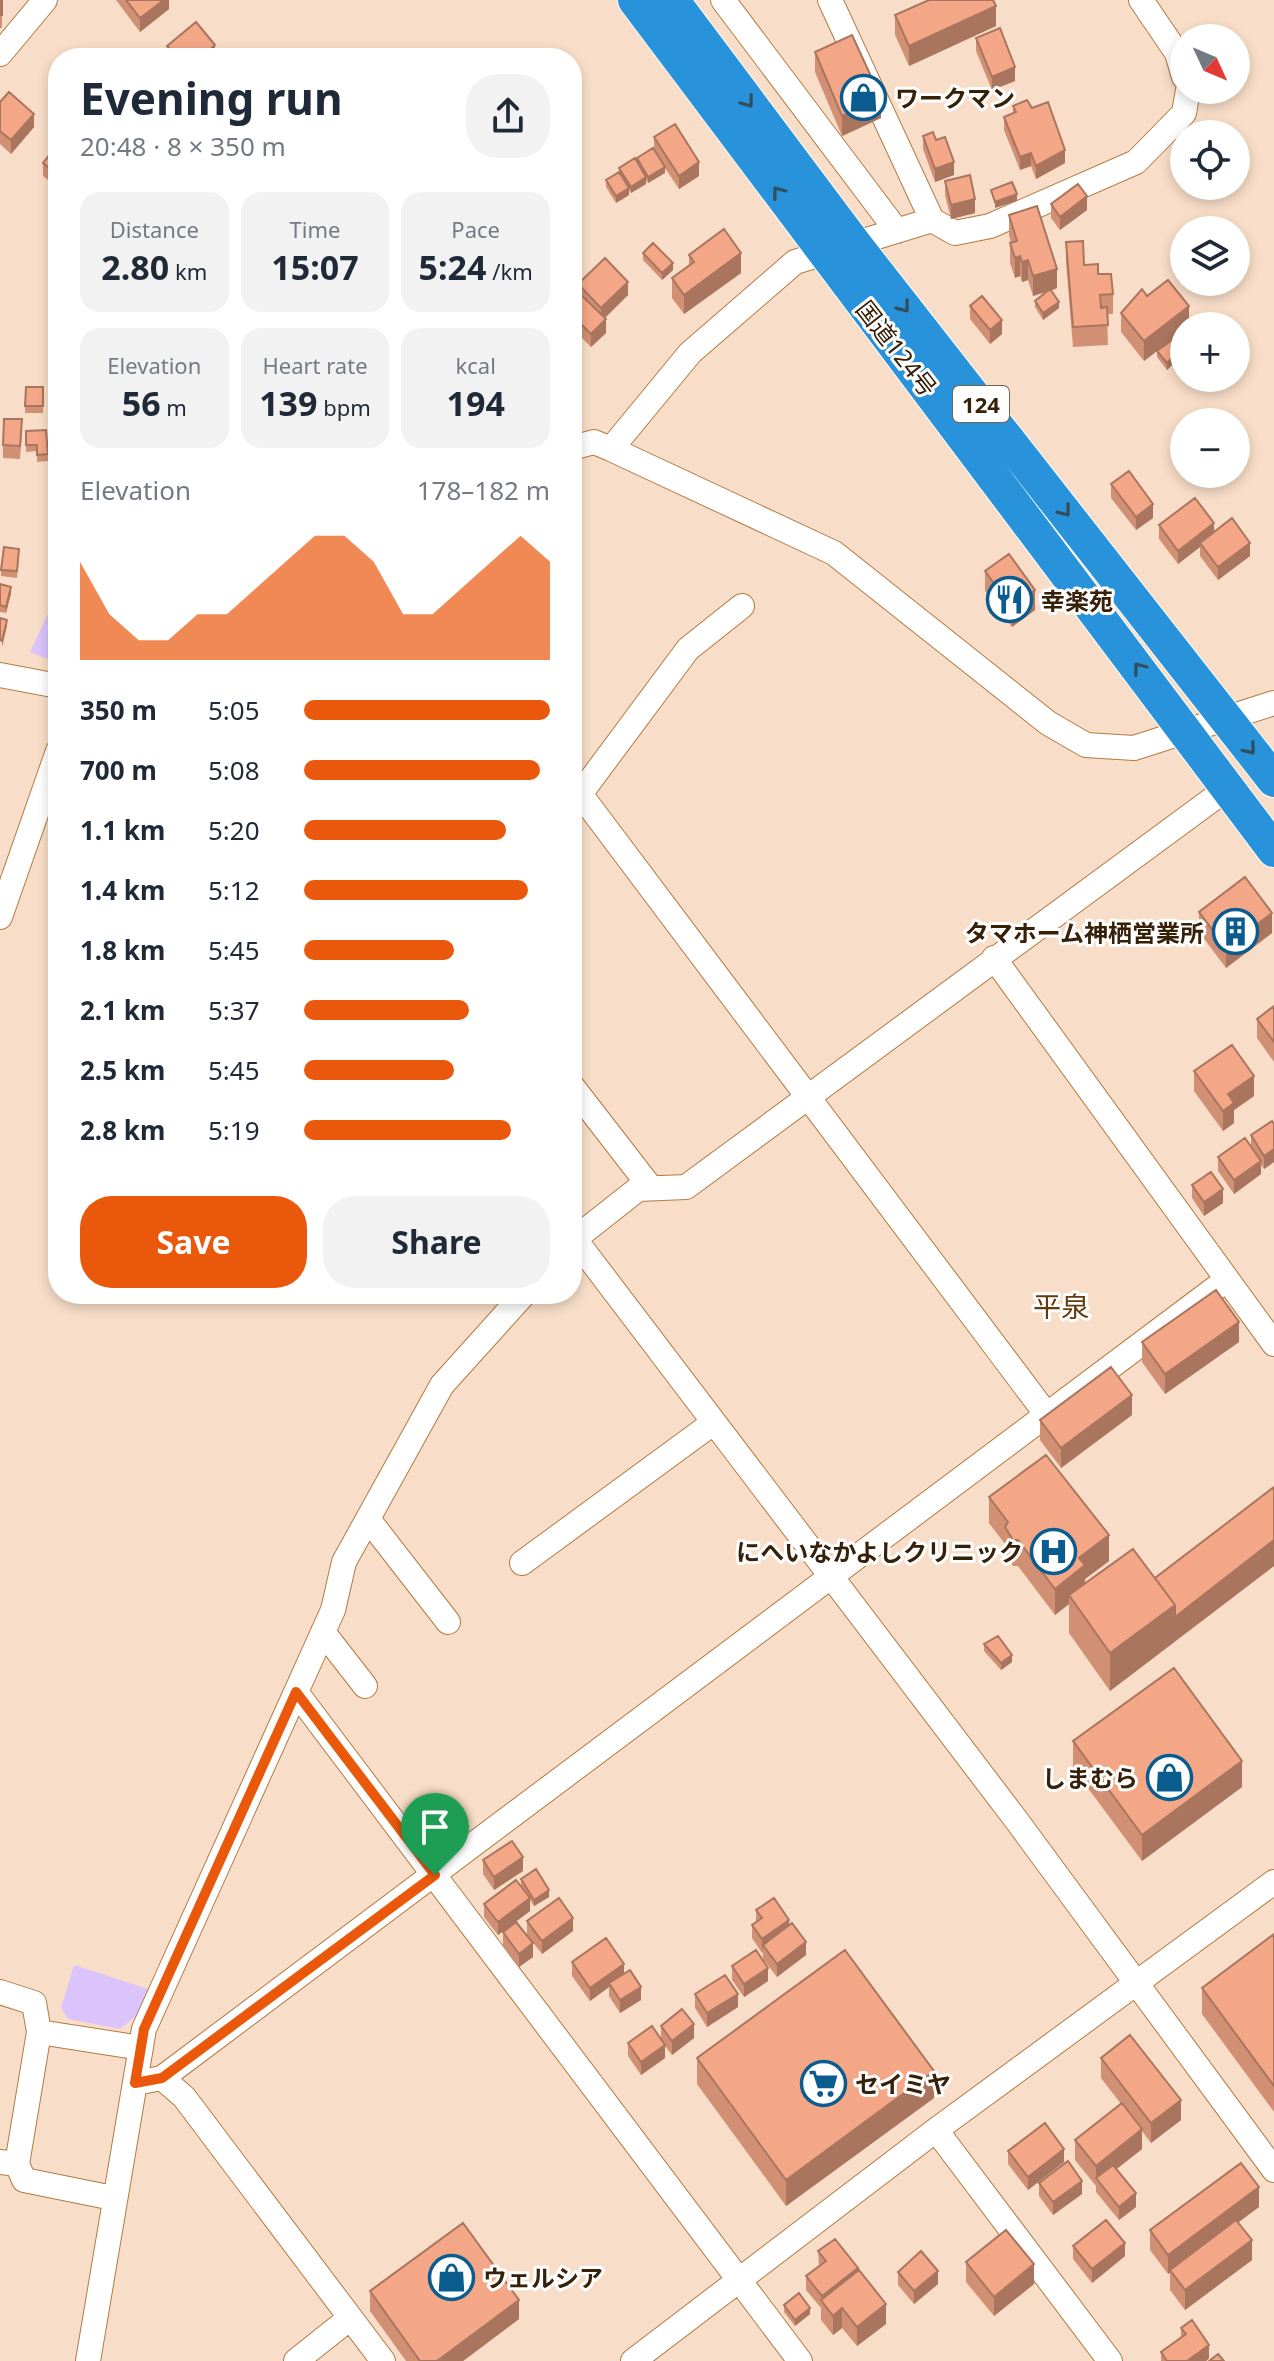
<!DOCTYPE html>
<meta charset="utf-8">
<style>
body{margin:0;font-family:"Noto Sans","Noto Sans JP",sans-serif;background:#f2f2f3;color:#1f2937;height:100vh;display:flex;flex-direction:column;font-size:30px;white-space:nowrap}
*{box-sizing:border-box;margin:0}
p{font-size:26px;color:#747a83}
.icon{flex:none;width:44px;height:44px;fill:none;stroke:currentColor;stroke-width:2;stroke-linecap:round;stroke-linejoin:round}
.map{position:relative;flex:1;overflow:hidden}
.panel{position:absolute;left:48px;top:48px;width:534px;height:1256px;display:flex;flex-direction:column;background:#fff;border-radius:32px;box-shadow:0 4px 12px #0003}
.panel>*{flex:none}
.needle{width:52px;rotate:134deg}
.tools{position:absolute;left:1170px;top:24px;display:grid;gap:16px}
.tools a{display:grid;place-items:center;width:80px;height:80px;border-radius:50%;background:#fff;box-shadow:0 4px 12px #0003;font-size:40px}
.pin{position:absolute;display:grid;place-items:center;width:68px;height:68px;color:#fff;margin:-82px -34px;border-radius:50% 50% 50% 0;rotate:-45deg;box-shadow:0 0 8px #0007}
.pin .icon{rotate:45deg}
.round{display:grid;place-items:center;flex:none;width:84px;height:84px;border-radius:32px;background:#f2f2f3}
.headline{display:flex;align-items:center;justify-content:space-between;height:136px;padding:0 32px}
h1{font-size:44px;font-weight:700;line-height:60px}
.metrics{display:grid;grid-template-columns:repeat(3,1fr);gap:12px;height:136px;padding:8px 32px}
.metrics div{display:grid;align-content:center;border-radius:20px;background:#f2f2f3;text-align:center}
.metrics b{font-size:34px;font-weight:700}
.metrics small{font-size:22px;font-weight:400}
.metrics p{font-size:22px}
.chart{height:224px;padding:16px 32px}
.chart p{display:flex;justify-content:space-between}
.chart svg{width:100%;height:144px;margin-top:8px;fill:#ea580c;opacity:.7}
.action{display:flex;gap:16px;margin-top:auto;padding:16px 32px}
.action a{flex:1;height:92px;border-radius:32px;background:#ea580c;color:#fff;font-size:32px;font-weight:700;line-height:92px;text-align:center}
.action a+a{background:#f2f2f3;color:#1f2937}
ul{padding:0 32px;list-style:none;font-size:26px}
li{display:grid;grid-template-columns:128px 96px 1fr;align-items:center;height:60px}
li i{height:20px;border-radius:10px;background:#ea580c}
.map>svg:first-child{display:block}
</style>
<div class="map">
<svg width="1274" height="2361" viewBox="0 0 1274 2361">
<rect width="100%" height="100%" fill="#f8dec8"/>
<path fill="#dbc3fc" d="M58,592V663L30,652Z
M74,1965L148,1989L140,2013L120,2029L68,2019L61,2008Z"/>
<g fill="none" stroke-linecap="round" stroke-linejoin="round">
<defs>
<path id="minor" d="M723,0L897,231
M830,0L932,220L955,233L990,226L1136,162L1184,113L1188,90
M1141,0L1177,53L1184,77
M0,54L45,0
M572,448L594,442L611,449L834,553L1048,723L1086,745L1134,748L1274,703
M611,449L690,353L795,262L932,220
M0,675L58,686
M581,795L1047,1415
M572,805L688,649L742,606
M0,917L58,751
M994,958L1274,1344
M572,1086L651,1188
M574,1238L1017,1821L1274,2170
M572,1241L638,1189L686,1187L1229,787
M368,1519L448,1622
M522,1563L713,1423
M323,1632L365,1686
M296,1692L800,2361
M0,1992L34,2003L39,2032L17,2164L0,2162
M39,2032L141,2048
M162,2078L184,2097L383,2361
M135,2083L162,2078L1225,1281
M936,2130L1110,2361
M17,2164L24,2180L113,2198
M88,2361L144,2029L333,1610L344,1562L442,1385L524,1294
M296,2361L350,2318
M633,2361L936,2130L1274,1882"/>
<path id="highway" d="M635,0L1274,850
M672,0L856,246L1274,780"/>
</defs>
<use href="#minor" stroke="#b37a42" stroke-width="26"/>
<use href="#highway" stroke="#fff" stroke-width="36"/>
<use href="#minor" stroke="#fff" stroke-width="24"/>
<use href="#highway" stroke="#2893da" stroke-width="34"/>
</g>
<path fill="#d19074" d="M0,0H2V28H0Z
M116,0H169V9L140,32Z
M895,15L996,26L909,66L895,35Z
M976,38L1015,81L992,90L976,51Z
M167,46L215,58H167Z
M815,52L881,118L842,136L815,72Z
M0,102L34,127L11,154L0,144Z
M1013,106L1065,163L1036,179L1031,166L1020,170L1004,130V117L1013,113Z
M923,136L936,140L954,175L935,182L923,149Z
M654,137L699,176L679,189L665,168V173L648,183L646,180V184L631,193L629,190V195L616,203L606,187V180L619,172V168L637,162V158L654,149Z
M58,144V188L43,176V163Z
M945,181L975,213L951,219L945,195Z
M1051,204L1087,210L1060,230L1051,218Z
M1009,215L1057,288L1051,291L1059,308L1043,320L1035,307V301L1046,292L1033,296L1028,280L1022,282L1020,276L1015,278L1010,263V243H1011L1009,235Z
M1066,242L1084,265L1098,274L1113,294V314H1107L1108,345L1073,347L1066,262Z
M643,253L673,270L662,280L643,260Z
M689,255L741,273L684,314L672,298V278L689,266Z
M578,284L628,295L604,318L606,333L591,347L572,328V293L578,292Z
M1147,296L1189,326L1163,346H1184V362L1177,368L1173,364L1167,370L1157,357V351L1144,361L1121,332V313Z
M970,306L1002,334L990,344L970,319Z
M26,387H43V413H25Z
M58,389V412L51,411V405Z
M51,423H58V460H51Z
M46,430L48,461L37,462V451L26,452V431Z
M22,433L20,459L3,458V445Z
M1111,484L1153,518L1136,530L1111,498Z
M1159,525L1214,532L1250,556L1218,580L1200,556V547L1178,564L1159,539Z
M19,556L17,578L1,576V570Z
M985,571L1035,610L1012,627L985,591Z
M0,584L11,593L6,613L0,612Z
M1199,912L1272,933L1226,968L1199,932Z
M1274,1006V1062L1257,1038V1019Z
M1194,1071L1254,1096L1234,1110V1123L1223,1131L1194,1091Z
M1274,1124V1162L1264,1169L1261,1165V1174L1234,1194L1218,1171V1157L1251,1147V1135Z
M1192,1185L1223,1203L1204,1216L1192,1198Z
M1142,1342H1239L1165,1394L1142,1362Z
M1132,1415L1061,1468L1040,1440V1420Z
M1274,1487V1566L1110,1691L1069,1633V1604L1055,1615L1018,1566H1013L1005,1553V1544L989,1523V1497L1109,1561L1085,1579V1583L1155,1578Z
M984,1644L1012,1662L1001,1670L984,1651Z
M1073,1741L1242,1787L1142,1861L1073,1768Z
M483,1860L523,1871L494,1890L483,1874Z
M521,1879L549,1897L534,1906L530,1900V1911L498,1935L484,1917V1904L521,1885Z
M756,1910L789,1925L806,1955L777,1977L763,1959V1952L762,1953L752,1938V1925L756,1922Z
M527,1921L573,1931L542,1954L527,1935Z
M503,1932L533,1957L519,1967L503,1946Z
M1274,1934V2112L1202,2014V1988Z
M572,1962L624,1974L641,2000L620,2013L609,1996V1987L590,2001L572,1976Z
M732,1966L768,1981L744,1997L732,1980Z
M695,1994L738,2007L707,2027L695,2008Z
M661,2026L694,2038L672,2055L665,2046V2058L641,2075L628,2056V2043L661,2038Z
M697,2058L934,2098L786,2206L697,2084Z
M1101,2058L1181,2120L1151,2143L1142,2131V2149L1116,2169L1136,2207L1119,2220L1096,2192V2186L1075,2160V2140L1121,2104L1101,2078Z
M1008,2151L1064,2162L1028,2190L1008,2164Z
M1039,2183L1082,2194L1053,2215L1039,2196Z
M1259,2207L1238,2222L1252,2260L1185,2310L1170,2290V2273L1168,2274L1150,2250V2230Z
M1073,2246L1125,2256L1092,2283L1073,2259Z
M818,2251L858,2271L886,2324L857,2346L842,2328L833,2335L821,2320V2308L806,2290V2276L819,2266Z
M966,2262L1034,2284L994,2316L966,2282Z
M898,2272L938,2284L914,2304L898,2285Z
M370,2291L519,2319L463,2361H406L370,2311Z
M784,2305L810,2314L795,2326L784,2312Z
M1181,2328L1209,2358L1206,2361H1161V2352L1181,2338Z"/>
<path fill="#aa755e" d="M164,0H169V9L140,32V18Z
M996,6V26L909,66V46Z
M215,45V58H200Z
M1015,67V81L992,90V77Z
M881,98V118L842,136V116Z
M34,114V127L11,154V140Z
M1065,150V163L1036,179V166Z
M1031,153V166L1020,170V157Z
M699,162V176L679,189V176Z
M954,162V175L935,182V169Z
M665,167V173L648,183V177Z
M646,177V184L631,193V187Z
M629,188V195L616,203V196Z
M1017,194V201L995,208V202Z
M1087,196V210L1060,230V217Z
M975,199V213L951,219V205Z
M741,253V273L684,314V295Z
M1020,256V276L1015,278V258Z
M1028,260V280L1022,282V262Z
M673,263V270L662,280V273Z
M1057,269V288L1033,296V276Z
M628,282V295L601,322V308Z
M1059,302V308L1043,320V313Z
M1189,306V326H1184V330L1144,361V341Z
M606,319V333L591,347V334Z
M1002,320V334L990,344V330Z
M1184,355V362L1177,368V361Z
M1173,357V364L1167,370V363Z
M581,400V413L572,422V409Z
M1153,504V518L1136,530V517Z
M1214,523V537L1200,543V547L1178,564V551Z
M1250,543V556L1218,580V567Z
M11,587V593L6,613V607Z
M1035,590V610L1012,627V608Z
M7,620V626L2,647V641Z
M1272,913V933L1226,968V948Z
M1254,1076V1096L1234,1110V1123L1223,1131V1111L1228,1094Z
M1274,1149V1162L1264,1169V1156Z
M1261,1161V1174L1234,1194V1180Z
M1223,1189V1203L1204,1216V1202Z
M1239,1322V1342L1165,1394V1374Z
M1132,1395V1415L1061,1468V1448Z
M1109,1535V1561L1085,1579V1591L1069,1595V1604L1055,1615V1589L1079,1558Z
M1274,1540V1566L1110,1691V1653L1175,1605Z
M1012,1655V1662L1001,1670V1663Z
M1242,1761V1787L1142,1861V1835Z
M523,1857V1871L494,1890V1877Z
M549,1890V1897L534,1906V1900Z
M530,1898V1911L498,1935V1922Z
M573,1918V1931L542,1954V1941Z
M789,1920V1934L763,1945L762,1953V1939Z
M806,1942V1955L777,1977V1964Z
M533,1943V1957L519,1967V1954Z
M624,1964V1977L609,1983V1987L590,2001V1988Z
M768,1968V1981L744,1997V1984Z
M641,1987V2000L620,2013V2000Z
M738,1994V2007L707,2027V2013Z
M694,2024V2038L672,2055V2041Z
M665,2045V2058L641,2075V2062Z
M934,2071V2098L786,2206V2180Z
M1181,2100V2120L1151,2143V2123Z
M1142,2129V2149L1099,2183L1096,2178V2186V2166Z
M1064,2149V2162L1028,2190V2177Z
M1082,2181V2194L1053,2215V2202Z
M1259,2187V2207L1172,2272L1170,2270V2273L1168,2274V2255Z
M1136,2193V2207L1119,2220V2207Z
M1252,2240V2260L1185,2310V2290Z
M1125,2243V2256L1092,2283V2269Z
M1034,2264V2284L994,2316V2297Z
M858,2268V2282L822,2302V2296Z
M938,2271V2284L914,2304V2291Z
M519,2300V2319L463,2361H437Z
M886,2304V2324L857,2346V2327Z
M810,2308V2314L795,2326V2320Z
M842,2308V2328L833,2335V2316Z
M1209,2345V2358L1206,2361H1187Z"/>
<path fill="#f3a787" stroke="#aa755e" stroke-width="2" d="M0,0H2V15H0Z
M126,0H164L140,18Z
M929,0H993L996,6L909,46L895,15Z
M196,22L215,45L200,58H178L167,46Z
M1000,28L1015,67L992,77L976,38Z
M852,35L881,98L842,116L815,52Z
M9,92L34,114L11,140L0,131V102Z
M1027,100L1032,108L1048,102L1065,150L1036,166L1031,153L1020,157L1004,117L1016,112L1013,106Z
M675,124L699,162L679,176L654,137Z
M933,132L936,140L945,137L954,162L935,169L923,136Z
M58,144V175L43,163Z
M653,148L665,167L648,177L637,158Z
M635,158L646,177L631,187L619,168Z
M619,172L629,188L616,196L606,180Z
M970,175L975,199L951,205L945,181Z
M1012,182L1017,194L995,202L991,190Z
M1078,184L1087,196L1060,217L1051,204Z
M1037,206L1057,269L1033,276L1028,260L1022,262L1020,256L1015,258L1010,243L1017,241L1009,215Z
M724,229L741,253L684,295L672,278L694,262L689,255Z
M1083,241L1084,265L1098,264V274H1111L1113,294L1100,295L1101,308L1107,307L1108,325L1073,327L1066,242Z
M653,243L673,263L662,273L643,253Z
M605,258L628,282L601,308L578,284Z
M1168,280L1189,306L1144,341L1121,313L1142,289L1147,296Z
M1050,289L1059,302L1043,313L1035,301Z
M576,290L606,319L591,334L572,315V293Z
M982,296L1002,320L990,330L970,306Z
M1176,337L1184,346V355L1177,361L1173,357L1167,363L1157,351Z
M26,387H43V406H25Z
M53,389H58V405H51Z
M572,390L581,400L572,409Z
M4,419H22L20,446L3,445Z
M51,423H58V446L51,447Z
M46,430L48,454L37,455V445H26V431Z
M1129,471L1153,504L1136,517L1111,484Z
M1195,498L1214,523L1178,551L1159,525Z
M1232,518L1250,543L1218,567L1200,543Z
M4,547L19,549L17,571L1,570Z
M1009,554L1035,590L1012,608L985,571Z
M0,584L11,587L6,607L0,605Z
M0,618L7,620L2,641L0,640Z
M1245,877L1272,913L1226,948L1199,912Z
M1274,1006V1042L1257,1019Z
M1232,1045L1254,1076L1228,1094L1234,1103L1223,1111L1194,1071Z
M1272,1121L1274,1124V1149L1264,1156L1251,1135Z
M1245,1138L1261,1161L1234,1180L1218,1157Z
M1211,1172L1223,1189L1204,1202L1192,1185Z
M1216,1290L1239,1322L1165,1374L1142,1342Z
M1111,1367L1132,1395L1061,1448L1040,1420Z
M1046,1455L1109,1535L1079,1558L1085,1565L1055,1589L1018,1540H1013L1005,1527L1008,1522L989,1497Z
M1274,1487V1540L1175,1617V1605L1155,1578Z
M1133,1549L1175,1605L1110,1653L1069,1595Z
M998,1636L1012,1655L1001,1663L984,1644Z
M1174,1668L1242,1761L1142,1835L1073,1741Z
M512,1841L523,1857L494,1877L483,1860Z
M536,1869L549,1890L534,1900L521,1879Z
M516,1880L530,1898L498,1922L484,1904Z
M559,1898L573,1918L542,1941L527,1921Z
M774,1898L789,1920L762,1939L752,1925L762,1918L756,1910Z
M516,1922L533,1943L519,1954L503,1932Z
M792,1923L806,1942L777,1964L763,1945Z
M1274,1934V2086L1202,1988Z
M606,1938L624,1964L590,1988L572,1962Z
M756,1950L768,1968L744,1984L732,1966Z
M845,1950L934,2071L786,2180L697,2058Z
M630,1970L641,1987L620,2000L609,1983Z
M725,1975L738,1994L707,2013L695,1994Z
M682,2009L694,2024L672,2041L661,2026Z
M652,2026L665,2045L641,2062L628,2043Z
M1130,2035L1181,2100L1151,2123L1101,2058Z
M1122,2103L1142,2129L1096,2166L1075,2140Z
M1045,2123L1064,2149L1028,2177L1008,2151Z
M1068,2161L1082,2181L1053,2202L1039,2183Z
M1241,2163L1259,2187L1168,2255L1150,2230Z
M1113,2165L1136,2193L1119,2207L1096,2178Z
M1106,2220L1125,2243L1092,2269L1073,2246Z
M1236,2220L1252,2240L1185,2290L1170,2270Z
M463,2223L519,2300L437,2361H420L370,2291Z
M1006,2230L1034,2264L994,2297L966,2262Z
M835,2239L858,2268L822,2296L806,2276L826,2261L818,2251Z
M921,2251L938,2271L914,2291L898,2272Z
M859,2270L886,2304L857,2327L842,2308L833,2316L821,2300Z
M799,2293L810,2308L795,2320L784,2305Z
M1192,2320L1209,2345L1187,2361H1167L1161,2352L1186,2334L1181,2328Z
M1218,2354L1224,2361H1209Z"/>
<defs><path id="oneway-chevron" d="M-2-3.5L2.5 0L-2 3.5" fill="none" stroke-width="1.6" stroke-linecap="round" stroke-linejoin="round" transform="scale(2)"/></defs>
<g stroke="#314e5c">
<use href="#oneway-chevron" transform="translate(748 102) rotate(53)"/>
<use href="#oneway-chevron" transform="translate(778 192) rotate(-127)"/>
<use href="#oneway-chevron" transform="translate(904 307) rotate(52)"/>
<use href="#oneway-chevron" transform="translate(1065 511) rotate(52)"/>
<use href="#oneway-chevron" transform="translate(1139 668) rotate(-127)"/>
<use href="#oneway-chevron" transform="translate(1250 749) rotate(51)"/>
</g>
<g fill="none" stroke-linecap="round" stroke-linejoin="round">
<defs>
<path id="route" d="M296,1692L435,1875L162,2078L135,2083L144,2029Z"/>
</defs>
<use href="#route" stroke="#fff" stroke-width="16"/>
<use href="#route" stroke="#ea580c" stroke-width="10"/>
</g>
<defs>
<symbol id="shop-ring" viewBox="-11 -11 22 22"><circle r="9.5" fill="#fff" stroke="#0a5c8f" stroke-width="1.5"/><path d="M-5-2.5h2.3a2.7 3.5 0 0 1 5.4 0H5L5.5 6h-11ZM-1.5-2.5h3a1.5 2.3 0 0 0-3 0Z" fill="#0a5c8f"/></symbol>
<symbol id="restaurant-ring" viewBox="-11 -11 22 22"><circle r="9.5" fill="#fff" stroke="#0a5c8f" stroke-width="1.5"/><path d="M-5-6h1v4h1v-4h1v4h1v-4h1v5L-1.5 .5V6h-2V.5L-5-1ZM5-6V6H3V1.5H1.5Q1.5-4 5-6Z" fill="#0a5c8f"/></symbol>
<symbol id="building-ring" viewBox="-11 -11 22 22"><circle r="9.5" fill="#fff" stroke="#0a5c8f" stroke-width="1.5"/><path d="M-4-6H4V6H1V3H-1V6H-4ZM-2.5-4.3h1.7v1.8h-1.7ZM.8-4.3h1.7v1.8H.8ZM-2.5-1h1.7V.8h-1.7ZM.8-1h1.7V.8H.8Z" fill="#0a5c8f"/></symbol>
<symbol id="hospital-ring" viewBox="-11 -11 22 22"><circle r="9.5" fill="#fff" stroke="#0a5c8f" stroke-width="1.5"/><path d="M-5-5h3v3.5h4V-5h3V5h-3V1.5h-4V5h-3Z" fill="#0a5c8f"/></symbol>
<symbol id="supermarket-ring" viewBox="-11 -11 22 22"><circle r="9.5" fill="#fff" stroke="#0a5c8f" stroke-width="1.5"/><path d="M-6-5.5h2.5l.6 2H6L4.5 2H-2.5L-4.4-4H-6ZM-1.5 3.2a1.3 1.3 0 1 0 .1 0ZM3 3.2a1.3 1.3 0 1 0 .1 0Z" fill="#0a5c8f"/></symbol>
</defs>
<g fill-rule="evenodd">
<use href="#shop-ring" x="838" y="72" width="51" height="51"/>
<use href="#restaurant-ring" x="984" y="574" width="51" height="51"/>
<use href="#building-ring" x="1210" y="906" width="51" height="51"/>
<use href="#hospital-ring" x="1028" y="1526" width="51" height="51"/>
<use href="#shop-ring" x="1144" y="1752" width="51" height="51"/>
<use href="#supermarket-ring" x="798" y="2058" width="51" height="51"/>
<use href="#shop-ring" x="426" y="2252" width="51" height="51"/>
</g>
<g text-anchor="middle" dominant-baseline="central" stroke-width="6" stroke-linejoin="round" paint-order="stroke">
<rect fill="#fff" stroke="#736352" stroke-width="2" x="953" y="386" width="56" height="36" rx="6"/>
<g font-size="22" font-weight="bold" fill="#372008">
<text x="981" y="404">124</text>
</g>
<g font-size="24" font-weight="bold" fill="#372008" stroke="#fff" text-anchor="start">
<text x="895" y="97">ワークマン</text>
<text x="1041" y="600">幸楽苑</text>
<text x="1204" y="932" text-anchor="end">タマホーム神栖営業所</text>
<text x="1023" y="1551" text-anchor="end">にへいなかよしクリニック</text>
<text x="1138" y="1777" text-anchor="end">しまむら</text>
<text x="855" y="2083">セイミヤ</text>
<text x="483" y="2277">ウェルシア</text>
</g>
<g font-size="24" fill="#372008" stroke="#fff">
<text transform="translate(897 348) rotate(52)">国道124号</text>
</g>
<g font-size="28" fill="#643b0d" stroke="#fff">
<text x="1061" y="1306">平泉</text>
</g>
</g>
</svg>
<div class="tools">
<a><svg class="needle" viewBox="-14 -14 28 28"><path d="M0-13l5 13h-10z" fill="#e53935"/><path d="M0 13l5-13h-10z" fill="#747a83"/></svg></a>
<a><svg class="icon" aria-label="locate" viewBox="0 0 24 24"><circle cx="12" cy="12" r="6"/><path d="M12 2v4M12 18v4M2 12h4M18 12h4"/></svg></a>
<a><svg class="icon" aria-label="layers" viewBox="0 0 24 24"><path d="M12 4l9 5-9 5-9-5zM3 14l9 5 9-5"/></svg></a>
<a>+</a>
<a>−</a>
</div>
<div class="pin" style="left:435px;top:1875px;background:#1e9e55"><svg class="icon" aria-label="arrive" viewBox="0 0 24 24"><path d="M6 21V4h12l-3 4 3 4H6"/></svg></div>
<section class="panel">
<div class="headline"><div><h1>Evening run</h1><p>20:48 · 8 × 350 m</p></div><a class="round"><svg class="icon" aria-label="share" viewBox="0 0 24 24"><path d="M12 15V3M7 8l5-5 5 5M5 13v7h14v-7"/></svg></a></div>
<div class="metrics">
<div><p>Distance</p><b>2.80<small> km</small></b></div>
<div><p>Time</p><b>15:07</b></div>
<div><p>Pace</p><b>5:24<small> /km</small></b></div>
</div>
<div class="metrics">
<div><p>Elevation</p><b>56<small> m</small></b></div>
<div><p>Heart rate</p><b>139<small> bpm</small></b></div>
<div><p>kcal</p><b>194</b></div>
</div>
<div class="chart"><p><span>Elevation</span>178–182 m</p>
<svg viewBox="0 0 160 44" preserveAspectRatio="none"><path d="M0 44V14L10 30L20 38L30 38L40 30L50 30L60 22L70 14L80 6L90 6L100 14L110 30L120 30L130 22L140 14L150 6L160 14V44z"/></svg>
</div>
<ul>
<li><b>350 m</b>5:05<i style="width:100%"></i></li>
<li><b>700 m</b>5:08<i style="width:96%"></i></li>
<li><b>1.1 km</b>5:20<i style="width:82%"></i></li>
<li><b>1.4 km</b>5:12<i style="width:91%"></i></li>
<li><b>1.8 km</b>5:45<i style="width:61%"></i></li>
<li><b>2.1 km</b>5:37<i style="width:67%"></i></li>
<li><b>2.5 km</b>5:45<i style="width:61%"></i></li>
<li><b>2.8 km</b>5:19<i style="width:84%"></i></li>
</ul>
<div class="action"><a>Save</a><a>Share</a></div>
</section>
</div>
